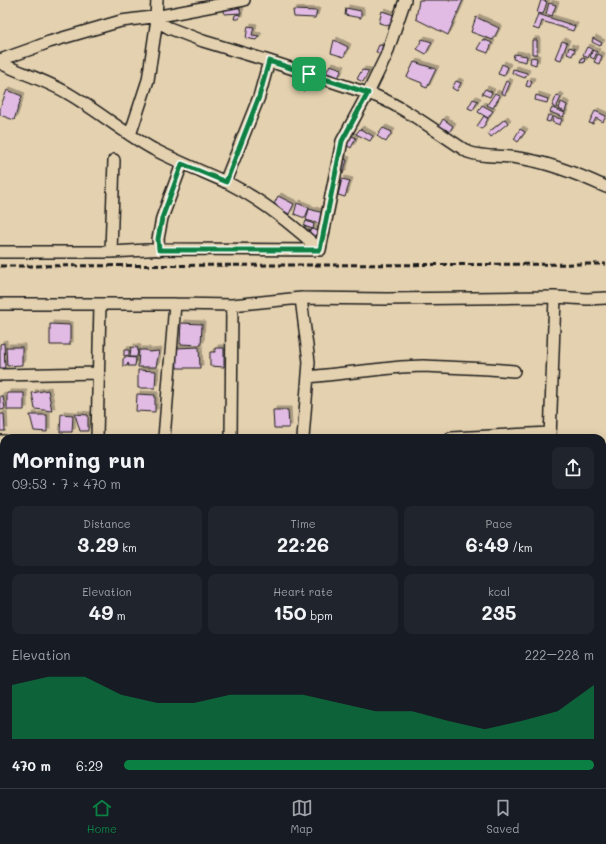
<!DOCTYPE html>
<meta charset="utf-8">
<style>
body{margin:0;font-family:Mali,sans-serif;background:#20242c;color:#f1f3f6;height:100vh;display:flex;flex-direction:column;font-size:15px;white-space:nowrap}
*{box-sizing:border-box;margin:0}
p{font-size:13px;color:#9ea1a6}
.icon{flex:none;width:22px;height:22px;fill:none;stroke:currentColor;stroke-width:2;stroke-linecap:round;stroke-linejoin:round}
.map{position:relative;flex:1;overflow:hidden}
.side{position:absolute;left:0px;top:434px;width:606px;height:354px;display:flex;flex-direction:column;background:#171b24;border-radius:12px 12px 0 0;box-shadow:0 2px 10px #0003}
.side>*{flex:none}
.pin{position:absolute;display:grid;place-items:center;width:34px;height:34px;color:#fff;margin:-17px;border-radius:8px;box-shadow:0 2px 6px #0006}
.round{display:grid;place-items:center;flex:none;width:42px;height:42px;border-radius:8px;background:#20242c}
.overview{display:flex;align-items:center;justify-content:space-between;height:68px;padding:0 12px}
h1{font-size:22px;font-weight:700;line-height:30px}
.stats{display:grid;grid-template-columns:repeat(3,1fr);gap:6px;height:68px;padding:4px 12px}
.stats div{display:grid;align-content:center;border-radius:8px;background:#20242c;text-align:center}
.stats b{font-size:20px;font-weight:700}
.stats small{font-size:11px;font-weight:400}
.stats p{font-size:11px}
.chart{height:112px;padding:8px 12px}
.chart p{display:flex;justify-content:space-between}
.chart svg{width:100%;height:72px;margin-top:4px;fill:#0b8043;opacity:.7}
ul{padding:0 12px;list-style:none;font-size:13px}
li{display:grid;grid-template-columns:64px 48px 1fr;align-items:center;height:30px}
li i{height:10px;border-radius:5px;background:#0b8043}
.tabs{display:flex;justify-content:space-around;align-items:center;height:56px;border-top:1px solid #363941;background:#171b24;font-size:11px;color:#9ea1a6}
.tabs a{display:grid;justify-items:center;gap:2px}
.tabs .current{color:#0b8043}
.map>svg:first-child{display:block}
</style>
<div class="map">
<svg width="606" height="788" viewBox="0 0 606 788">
<defs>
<filter id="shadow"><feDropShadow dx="3" dy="-3" stdDeviation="0" flood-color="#0004"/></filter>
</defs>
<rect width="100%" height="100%" fill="#e4d1af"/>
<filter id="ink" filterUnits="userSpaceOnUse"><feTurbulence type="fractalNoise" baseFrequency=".025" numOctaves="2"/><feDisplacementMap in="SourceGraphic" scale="8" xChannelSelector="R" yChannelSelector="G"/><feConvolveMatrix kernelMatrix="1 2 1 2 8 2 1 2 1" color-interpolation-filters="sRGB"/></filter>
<g filter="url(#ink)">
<path fill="#e2bbe4" stroke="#1c1c1c" filter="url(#shadow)" d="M419,0H463L448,35L416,19Z
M541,0L547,2L543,14L537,13Z
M238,3L241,13L224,14L225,7Z
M549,3L556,5L552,16L546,14Z
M346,8L361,11V18L345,15Z
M293,10L317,11L315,18L294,17Z
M382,11L394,15L391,26L379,23Z
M240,14L239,19H234L235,15Z
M538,14L575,26L573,31L542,21L539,30L533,28Z
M476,17L499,28L493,40L471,32Z
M248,26L254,27L252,35L259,36L256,40L246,38Z
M593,38L602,43L600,46L592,42Z
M422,39L432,42L426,54L417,49Z
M483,39L492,43L488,53L477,49Z
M334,40L348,47L344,57L331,53Z
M532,40H537V54H532Z
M562,41L567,43L561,60L555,58Z
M379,45L386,46L384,54L376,52Z
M569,47L575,49L572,56L567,54Z
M587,47L592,49L588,58L583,55Z
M593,50L597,52L594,59L590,57Z
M514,54L527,56L526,62L513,59Z
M598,54L602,56L599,64L594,62Z
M531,57L537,58L536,65L530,63Z
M582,57L585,58L584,63L580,62Z
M414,62L436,69L427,88L422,86V83L407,77Z
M502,64L508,67L504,76L498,74Z
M330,65L342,69L338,78L325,75Z
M513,69L527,73L525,78L512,73Z
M362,70L369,71L363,82L357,79Z
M296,75L307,77L304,91L293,86Z
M528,80L532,81L530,87L526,86Z
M456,81L461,83L457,91L452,88Z
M506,81L510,83L505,95L501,93Z
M485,89L492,92L490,97L482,94Z
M7,90L22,96L14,120L0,115V108Z
M495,93L500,96L493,108L487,105Z
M536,95L548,99L547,103L535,100Z
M557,95L561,97L556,108L552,106Z
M473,99L478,101L473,110L468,108Z
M561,102L567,105L565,112L559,109Z
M482,105L493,111L488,118L478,112Z
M552,108L565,113L563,117L550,112Z
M595,111L606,116L603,122L596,118L593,124L589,123Z
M548,115L552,116L550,122L546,121Z
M484,116L488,119L482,129L477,126Z
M553,117L562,119L560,125L552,122Z
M443,119L453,126L448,134L438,128Z
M505,119L508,123L491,137L488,133Z
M383,128L392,132L386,142L377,136Z
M360,129L373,136L370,141L356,134Z
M520,129L525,132L518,142L514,139Z
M350,135L356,138L351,148L345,144Z
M341,158L347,160L343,174L337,172Z
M342,179L350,181L345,197L338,195Z
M278,196L294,204L289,214L273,206Z
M297,203L309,208L305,218L294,214Z
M309,209L323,213L320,224L306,220Z
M306,221L314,224L313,229L304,226Z
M303,228L311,231L312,229L318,231L316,240L302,232Z
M181,323L202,324L201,345L180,344Z
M50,324L70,325V345H50Z
M4,343L5,368H0V344Z
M6,347H22V365L7,366Z
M131,347L138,348L137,357H130Z
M199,347L200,368H177L176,348Z
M215,348H224V367L210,366V352H215Z
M124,350H129V355L124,356Z
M139,350H146L149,352L159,351L156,367H138Z
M125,357L136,358L135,366H128L129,364L128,363L127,366H123V359Z
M138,370L156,371L155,388H138Z
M48,390L52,411L35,409L32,393Z
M7,393H24V410H7Z
M137,394L155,395V412L136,411Z
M0,396H3L5,409L0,410Z
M273,410H288L289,428H274Z
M0,414H4L5,431H0Z
M61,414L73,415L72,432H60Z
M75,414L88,415V431H80Z
M30,415H47V432L34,431Z
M0,454H4V485H0Z"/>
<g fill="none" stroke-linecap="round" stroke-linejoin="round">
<defs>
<path id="minor" d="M157,0L156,17L160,23L169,28L203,41L269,61L376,96C409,110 438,133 468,152C484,158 501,155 518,158C548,162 578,174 606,187
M0,60L31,49L49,42L121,21L160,16L244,0
M0,63C23,74 48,81 69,94C98,111 124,133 153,149C178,162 204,172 230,184C263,201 293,225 320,250
M130,135L148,80L157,19
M225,182L259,97L269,61
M159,250L158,239L162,218L182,164
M320,250L342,141L368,93L386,56L405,0
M0,252H111L165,249L320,250
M111,252L114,160
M301,298L309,362L303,438
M0,304H175L232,305L301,298L387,299L555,297L587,299L606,298
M0,375L99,373
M308,377L401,367L423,366L489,369L514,371
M97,438L100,304
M164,438L175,304
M231,438L232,305
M451,438L550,433
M550,438L555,297
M0,441H4
M0,507H4
M602,508H606
M602,562L606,561
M602,637H606
M602,704H606
M0,767H4
M602,769H606
M101,784V788
M303,784V788
M448,784V788
M175,788V784
M241,788V784
M377,788V784
M509,788V784"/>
</defs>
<use href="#minor" stroke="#1c1c1c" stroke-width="14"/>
<use href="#minor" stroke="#e4d1af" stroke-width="11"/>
<path stroke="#1c1c1c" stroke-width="3" stroke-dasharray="6 3" stroke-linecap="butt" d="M0,266L606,264"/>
</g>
</g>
<g fill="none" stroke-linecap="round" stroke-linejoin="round" filter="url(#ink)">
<defs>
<path id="route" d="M269,61L368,93L342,141L320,250H159L158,239L162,218L182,164L226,182L259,97Z"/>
</defs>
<use href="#route" stroke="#fff" stroke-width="8"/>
<use href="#route" stroke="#0b8043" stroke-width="5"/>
</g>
</svg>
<div class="pin" style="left:309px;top:74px;background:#1e9e55"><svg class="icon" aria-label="arrive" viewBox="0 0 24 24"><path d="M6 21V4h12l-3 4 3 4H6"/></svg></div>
<section class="side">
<div class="overview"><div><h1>Morning run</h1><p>09:53 · 7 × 470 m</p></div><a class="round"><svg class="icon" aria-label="share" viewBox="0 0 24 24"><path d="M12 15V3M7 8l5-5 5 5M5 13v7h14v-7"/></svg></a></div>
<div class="stats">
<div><p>Distance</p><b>3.29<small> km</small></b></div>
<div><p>Time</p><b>22:26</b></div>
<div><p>Pace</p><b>6:49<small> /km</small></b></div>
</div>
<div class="stats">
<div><p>Elevation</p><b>49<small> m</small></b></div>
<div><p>Heart rate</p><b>150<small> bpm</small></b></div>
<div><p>kcal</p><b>235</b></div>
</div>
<div class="chart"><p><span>Elevation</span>222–228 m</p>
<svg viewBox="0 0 160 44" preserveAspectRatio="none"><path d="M0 44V11L10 6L20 6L30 17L40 22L50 22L60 17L70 17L80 17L90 22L100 27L110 27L120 33L130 38L140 33L150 27L160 11V44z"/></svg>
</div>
<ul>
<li><b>470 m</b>6:29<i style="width:100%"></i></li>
</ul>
</section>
</div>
<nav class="tabs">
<a class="current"><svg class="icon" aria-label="home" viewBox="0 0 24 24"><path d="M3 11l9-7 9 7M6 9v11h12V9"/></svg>Home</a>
<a><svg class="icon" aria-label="map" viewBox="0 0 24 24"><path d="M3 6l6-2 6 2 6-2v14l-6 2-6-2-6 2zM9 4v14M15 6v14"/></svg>Map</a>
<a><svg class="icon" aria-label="saved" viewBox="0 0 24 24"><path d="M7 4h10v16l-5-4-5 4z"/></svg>Saved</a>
</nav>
